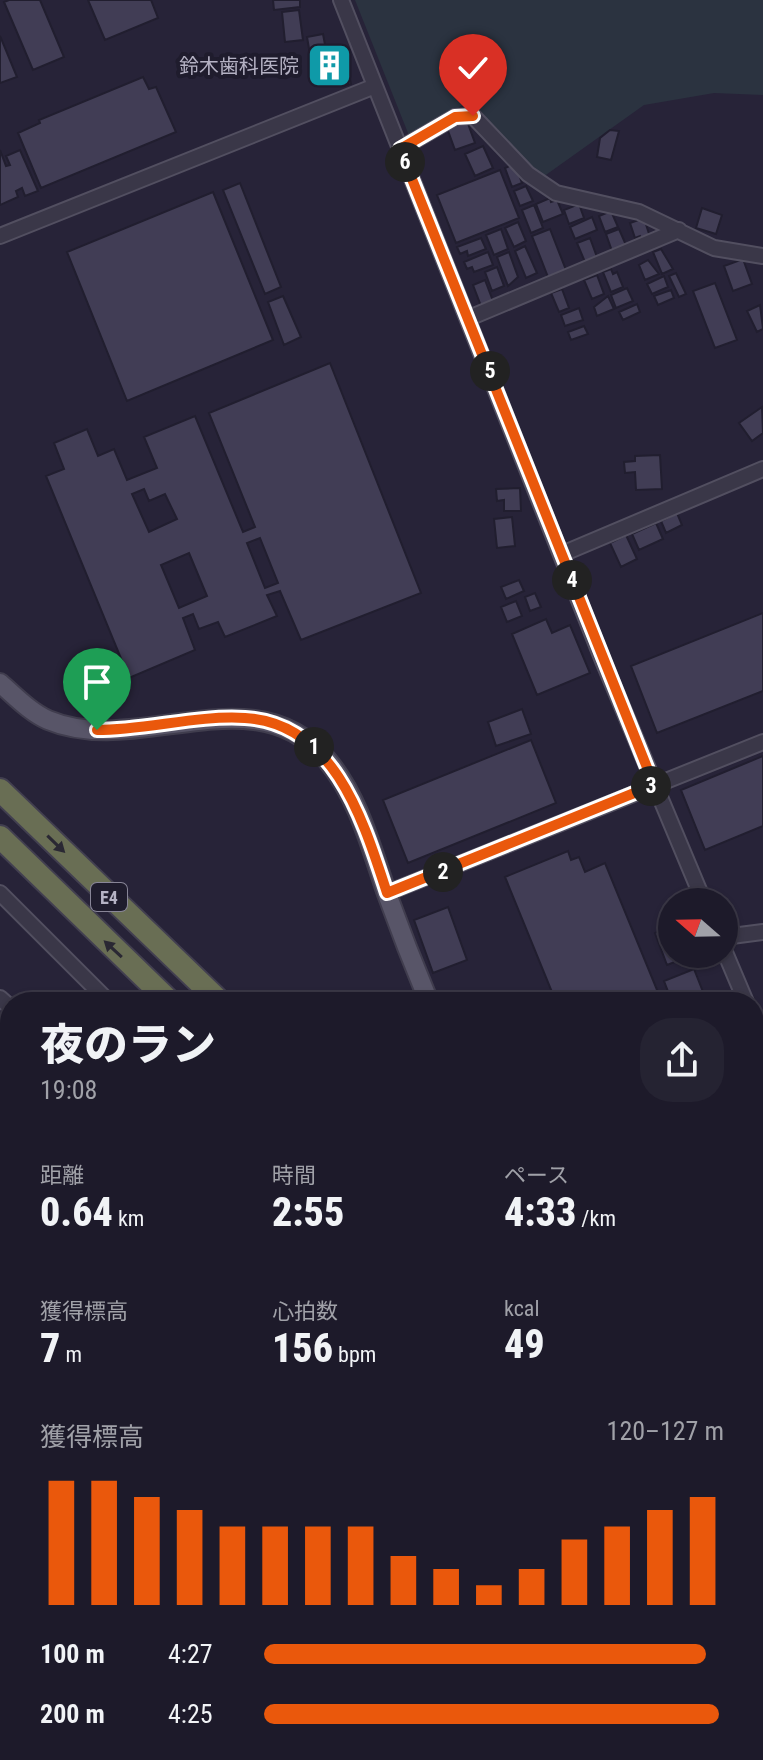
<!DOCTYPE html>
<html lang="ja">
<meta charset="utf-8">
<style>
body{margin:0;font-family:"Roboto Condensed","Noto Sans JP",sans-serif;background:#252332;color:#f1f3f6;height:100vh;display:flex;flex-direction:column;font-size:30px;white-space:nowrap}
*{box-sizing:border-box;margin:0}
p{font-size:26px;color:#a0a1a8}
.icon{flex:none;width:44px;height:44px;fill:none;stroke:currentColor;stroke-width:2;stroke-linecap:round;stroke-linejoin:round}
.map{position:relative;flex:1;overflow:hidden}
.details{position:absolute;left:0px;top:992px;width:764px;height:768px;display:flex;flex-direction:column;background:#1d1a2a;border-radius:32px 32px 0 0;box-shadow:0 2px 6px #0004,0 0 0 2px #3b3847}
.details>*{flex:none}
.needle{width:52px;rotate:290deg}
.controls{position:absolute;left:658px;top:888px;display:grid;gap:16px}
.controls a{display:grid;place-items:center;width:80px;height:80px;border-radius:50%;background:#1d1a2a;box-shadow:0 2px 6px #0004,0 0 0 2px #3b3847;font-size:40px}
.pin{position:absolute;display:grid;place-items:center;width:68px;height:68px;color:#fff;margin:-82px -34px;border-radius:50% 50% 50% 0;rotate:-45deg;box-shadow:0 0 8px #0007}
.pin .icon{rotate:45deg}
.km{position:absolute;width:40px;height:40px;margin:-20px;border-radius:50%;background:#222;color:#fff;font-size:22px;line-height:40px;text-align:center}
.round{display:grid;place-items:center;flex:none;width:84px;height:84px;border-radius:32px;background:#252332}
.overview{display:flex;align-items:center;justify-content:space-between;height:136px;padding:0 40px}
h1{font-size:44px;font-weight:800;line-height:60px}
.metrics{display:grid;grid-template-columns:repeat(3,1fr);gap:12px;height:136px;padding:8px 40px}
.metrics div{display:grid;align-content:center}
.metrics b{font-size:40px;font-weight:800}
.metrics small{font-size:22px;font-weight:400}
.metrics p{font-size:22px}
.chart{height:224px;padding:16px 40px}
.chart p{display:flex;justify-content:space-between}
.chart svg{width:100%;height:144px;margin-top:8px;stroke:#ea580c;stroke-width:6}
ul{padding:0 40px;list-style:none;font-size:26px}
li{display:grid;grid-template-columns:128px 96px 1fr;align-items:center;height:60px}
li i{height:20px;border-radius:10px;background:#ea580c}
.map>svg:first-child{display:block}
</style>
<div class="map">
<svg width="763" height="1760" viewBox="0 0 763 1760">
<rect width="100%" height="100%" fill="#272338"/>
<path fill="#2b3340" d="M355,0H763V95L714,93L644,105L543,177L509,149L466,103L410,138Z"/>
<path fill="#413d55" stroke="#211e2f" stroke-width="2" fill-rule="evenodd" d="M9,0H40L64,57L33,70L4,2Z
M88,0H151L158,18L105,40Z
M273,0H300V7L274,10Z
M299,10L303,40L285,42L282,12Z
M323,34L327,55L345,52L351,84L341,86L340,81L321,85L320,77L314,78L307,37Z
M0,36L17,77L0,83Z
M143,77L149,89L156,87L176,132L41,188L18,133L40,123L39,120Z
M467,121L475,143L455,150L447,128Z
M610,130L619,131L611,160L597,157L600,138Z
M483,146L493,168L475,176L465,154Z
M0,150L6,166L10,165L6,156L20,150L38,191L25,196L22,188L16,191L18,197L0,205Z
M515,164L522,183L512,187L505,168Z
M500,170L519,218L456,243L437,195Z
M240,183L281,287L265,294L223,190Z
M526,186L533,201L520,206L514,191Z
M213,192L273,340L127,401L67,252Z
M550,198L551,202L557,200L563,214L543,222L536,204Z
M579,204L584,218L569,224L564,210Z
M534,205L543,228L531,233L522,210Z
M702,208L722,215L716,234L696,228Z
M611,211L618,227L605,232L599,216Z
M592,217L597,230L575,239L570,227Z
M644,218L650,237L641,240L640,236L635,238L630,223Z
M518,222L526,241L514,247L505,228Z
M501,229L508,249L494,255L486,235Z
M550,229L566,270L548,277L532,236Z
M619,229L626,245L612,251L606,234Z
M481,238L486,249L468,256L467,251L460,254L457,247Z
M590,238L597,257L585,262L577,243Z
M525,246L537,273L526,278L515,251Z
M661,249L673,269L662,274L653,252Z
M488,252L493,265L474,272L472,267L467,269L464,262Z
M509,252L518,277L508,286L497,257Z
M743,259L752,284L733,291L724,266Z
M648,260L659,274L645,280L639,265Z
M497,267L504,286L492,291L485,272Z
M611,269L613,274L617,272L623,287L611,292L603,272Z
M676,273L686,294L679,297L669,276Z
M597,275L604,294L592,299L584,280Z
M664,276L668,287L652,294L647,284Z
M485,280L493,301L481,306L473,285Z
M715,283L737,340L715,348L693,291Z
M627,288L633,301L616,308L611,295Z
M562,289L569,308L559,312L551,293Z
M671,290L674,298L658,305L654,296Z
M283,296L301,337L284,345L268,302Z
M608,296L614,309L597,316L594,307Z
M637,304L640,312L623,320L619,312Z
M760,305L763,329L757,332L747,311Z
M579,308L583,320L565,326L561,315Z
M584,326L588,334L571,340L568,332Z
M330,363L421,593L301,640L280,591L267,595L277,616L225,637L218,622L199,629L193,614L183,618L195,650L129,678L46,476L64,469L54,443L87,429L98,456L114,449L127,480L157,468L144,437L195,416L243,532L255,527L209,413ZM144,489L149,501L165,494L177,519L149,532L132,494ZM260,538L278,583L265,588L247,543ZM189,553L207,596L179,608L161,565Z
M762,407L763,433L752,441L739,423Z
M660,455L662,489L636,490L635,472L625,473L624,462L635,461V456Z
M520,488L521,511H504V500L497,501L496,489Z
M677,513L682,525L666,533L661,521Z
M512,517L515,546L497,548L494,519Z
M656,523L663,539L639,550L632,534Z
M626,535L637,559L621,567L610,543Z
M519,580L524,591L506,599L501,587Z
M535,593L541,607L530,611L525,597Z
M516,601L522,616L507,622L501,607Z
M763,613V691L657,733L631,666Z
M546,619L552,633L570,625L590,673L537,695L512,634Z
M522,709L531,734L496,746L488,722Z
M531,740L556,803L408,863L383,800Z
M763,756V826L705,850L681,790Z
M568,851L571,860L579,857L585,872L605,863L662,1002H556L505,877Z
M448,907L467,960L433,973L414,920Z
M672,926V954H696L667,965L655,933Z
M694,969L707,1002H672L664,981Z
M0,1017L10,1026V1108L0,1099Z
M0,1155L10,1161V1230L0,1224Z
M762,1189L763,1216L758,1218L754,1192Z
M0,1237L7,1242L10,1238V1361L0,1354Z
M332,1750H392L390,1760H350L331,1757Z"/>
<g fill="none" stroke-linecap="round" stroke-linejoin="round">
<defs>
<path id="minor" d="M341,0L603,661L704,902
M400,149L455,117L473,116L528,174L556,193L639,212L714,248L763,256
M0,236L375,86
M469,318L679,230
M562,554L763,469
M0,893L109,1002
M387,893L763,742
M724,937L763,932
M724,950L746,1002
M0,998L10,1007
M754,1023L763,1045
M754,1597L763,1604
M0,1693L10,1694
M216,1750L263,1760
M159,1760L177,1750
M204,1760L207,1750"/>
<path id="major" d="M0,683C15,696 30,712 48,720C138,758 255,672 327,760C359,798 371,848 387,894C400,930 414,966 429,1002
M754,1396L763,1403"/>
<path id="highway" d="M0,790L220,1002
M0,837L170,1002
M754,1462L763,1470
M754,1510L763,1517
M754,1545L763,1551"/>
</defs>
<use href="#minor" stroke="#524f60" stroke-width="18"/>
<use href="#major" stroke="#403d4e" stroke-width="22"/>
<use href="#highway" stroke="#423f50" stroke-width="26"/>
<use href="#minor" stroke="#3a3748" stroke-width="14"/>
<use href="#major" stroke="#585568" stroke-width="18"/>
<use href="#highway" stroke="#696e54" stroke-width="22"/>
<path stroke="#615d72" stroke-width="4" stroke-dasharray="8 8" stroke-linecap="butt" d="M0,1759L1,1760"/>
</g>
<defs><path id="oneway-solid" d="M-6-.8H1V-3.2L6.5 0L1 3.2V.8H-6Z" transform="scale(2)"/></defs>
<g fill="#2a2833">
<use href="#oneway-solid" transform="translate(56 844) rotate(44)"/>
<use href="#oneway-solid" transform="translate(113 949) rotate(-137)"/>
</g>
<g fill="none" stroke-linecap="round" stroke-linejoin="round">
<defs>
<path id="route" d="M97,730C147,730 196,715 245,718C335,723 364,823 387,893L654,785L400,149L455,117L473,116"/>
</defs>
<use href="#route" stroke="#fff" stroke-width="16"/>
<use href="#route" stroke="#ea580c" stroke-width="10"/>
</g>
<defs>
<symbol id="building-square" viewBox="-11 -11 22 22"><rect x="-9" y="-9" width="18" height="18" rx="4" fill="#0f9aa8" stroke="#1f1c2d"/><path d="M-4-6H4V6H1V3H-1V6H-4ZM-2.5-4.3h1.7v1.8h-1.7ZM.8-4.3h1.7v1.8H.8ZM-2.5-1h1.7V.8h-1.7ZM.8-1h1.7V.8H.8Z" fill="#fff"/></symbol>
</defs>
<g fill-rule="evenodd">
<use href="#building-square" x="304" y="40" width="51" height="51"/>
</g>
<g text-anchor="middle" dominant-baseline="central" stroke-width="8" stroke-linejoin="round" paint-order="stroke">
<rect fill="#1f1c2d" stroke="#888597" stroke-width="2" x="91" y="883" width="36" height="28" rx="6"/>
<g font-size="18" font-weight="bold" fill="#b5b2c4">
<text x="109" y="897">E4</text>
</g>
<g font-size="20" fill="#b5b2c4" stroke="#1f1c2d" text-anchor="end">
<text x="299" y="66">鈴木歯科医院</text>
</g>
</g>
</svg>
<div class="controls">
<a><svg class="needle" viewBox="-14 -14 28 28"><path d="M0-13l5 13h-10z" fill="#e53935"/><path d="M0 13l5-13h-10z" fill="#a0a1a8"/></svg></a>
</div>
<div class="pin" style="left:97px;top:730px;background:#1e9e55"><svg class="icon" aria-label="arrive" viewBox="0 0 24 24"><path d="M6 21V4h12l-3 4 3 4H6"/></svg></div>
<div class="pin" style="left:473px;top:116px;background:#d93025"><svg class="icon" aria-label="check" viewBox="0 0 24 24"><path d="M5 12l5 5 9-10"/></svg></div>
<b class="km" style="left:314px;top:747px">1</b>
<b class="km" style="left:443px;top:872px">2</b>
<b class="km" style="left:651px;top:786px">3</b>
<b class="km" style="left:572px;top:580px">4</b>
<b class="km" style="left:490px;top:371px">5</b>
<b class="km" style="left:405px;top:162px">6</b>
<section class="details">
<div class="overview"><div><h1>夜のラン</h1><p>19:08</p></div><a class="round"><svg class="icon" aria-label="share" viewBox="0 0 24 24"><path d="M12 15V3M7 8l5-5 5 5M5 13v7h14v-7"/></svg></a></div>
<div class="metrics">
<div><p>距離</p><b>0.64<small> km</small></b></div>
<div><p>時間</p><b>2:55</b></div>
<div><p>ペース</p><b>4:33<small> /km</small></b></div>
</div>
<div class="metrics">
<div><p>獲得標高</p><b>7<small> m</small></b></div>
<div><p>心拍数</p><b>156<small> bpm</small></b></div>
<div><p>kcal</p><b>49</b></div>
</div>
<div class="chart"><p><span>獲得標高</span>120–127 m</p>
<svg viewBox="0 0 160 44" preserveAspectRatio="none"><path d="M5 44V6M15 44V6M25 44V11M35 44V15M45 44V20M55 44V20M65 44V20M75 44V20M85 44V29M95 44V33M105 44V38M115 44V33M125 44V24M135 44V20M145 44V15M155 44V11"/></svg>
</div>
<ul>
<li><b>100 m</b>4:27<i style="width:96%"></i></li>
<li><b>200 m</b>4:25<i style="width:99%"></i></li>
</ul>
</section>
</div>
